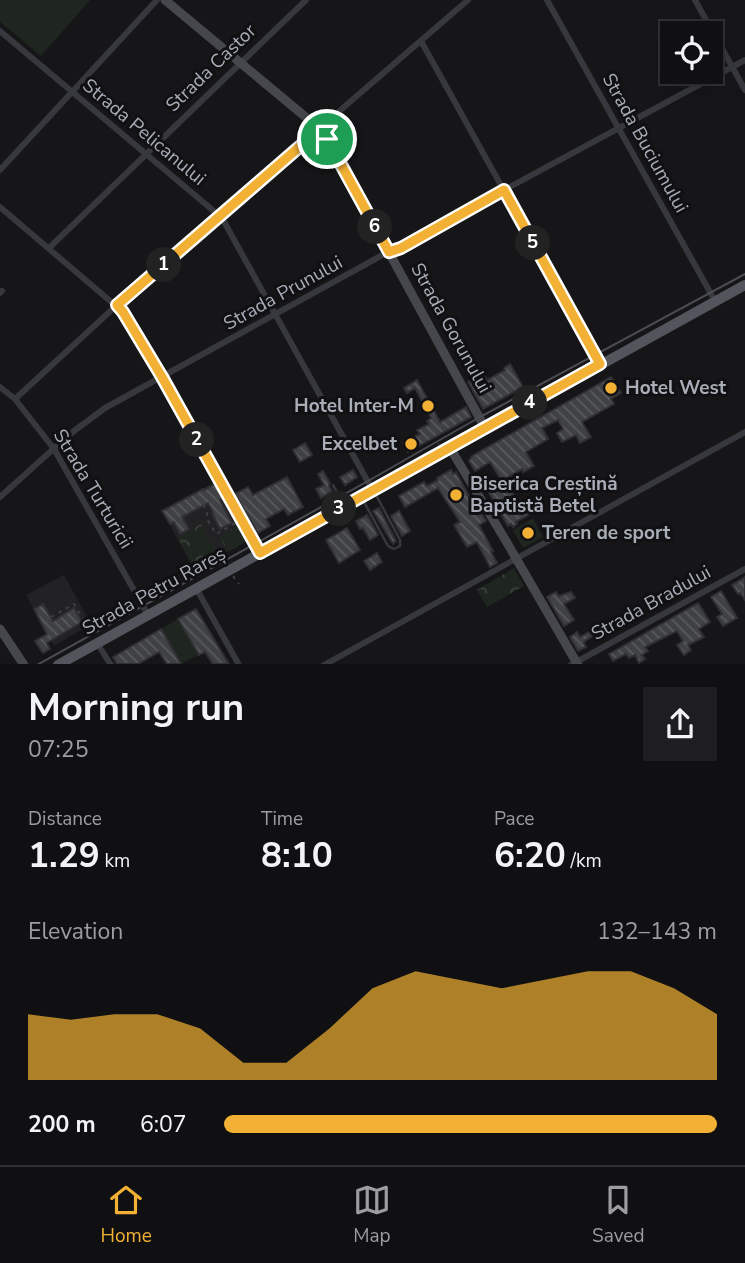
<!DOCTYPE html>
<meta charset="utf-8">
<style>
body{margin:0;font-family:"Nunito Sans",sans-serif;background:#1e1e20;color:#f1f3f6;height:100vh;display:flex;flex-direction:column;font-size:26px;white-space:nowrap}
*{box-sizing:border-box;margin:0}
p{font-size:23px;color:#9c9d9f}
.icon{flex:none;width:38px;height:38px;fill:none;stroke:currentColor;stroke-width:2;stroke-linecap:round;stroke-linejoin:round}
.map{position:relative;height:664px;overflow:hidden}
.side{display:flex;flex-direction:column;background:#101012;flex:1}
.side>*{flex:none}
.tools{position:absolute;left:660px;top:21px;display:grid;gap:14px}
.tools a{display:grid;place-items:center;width:63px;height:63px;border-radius:0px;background:#101012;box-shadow:0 7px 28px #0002,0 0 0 2px #303032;font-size:35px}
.pin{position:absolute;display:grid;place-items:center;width:60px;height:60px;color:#fff;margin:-30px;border:4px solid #fff;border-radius:50%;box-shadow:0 2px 7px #0007}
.km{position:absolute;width:35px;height:35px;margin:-18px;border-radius:50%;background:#222;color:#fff;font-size:19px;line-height:35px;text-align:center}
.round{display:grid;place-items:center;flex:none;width:74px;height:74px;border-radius:0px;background:#1e1e20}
.summary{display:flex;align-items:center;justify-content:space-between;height:119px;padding:0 28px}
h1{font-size:38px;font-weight:700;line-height:52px}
.metrics{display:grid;grid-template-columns:repeat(3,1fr);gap:10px;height:119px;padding:7px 28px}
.metrics div{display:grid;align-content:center}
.metrics b{font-size:35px;font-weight:700}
.metrics small{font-size:19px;font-weight:400}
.metrics p{font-size:19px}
.chart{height:196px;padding:14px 28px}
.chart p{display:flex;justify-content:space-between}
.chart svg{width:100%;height:126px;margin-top:7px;fill:#f2b134;opacity:.7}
ul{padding:0 28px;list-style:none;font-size:23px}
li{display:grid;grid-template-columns:112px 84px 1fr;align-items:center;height:52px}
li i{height:18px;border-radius:9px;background:#f2b134}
.dock{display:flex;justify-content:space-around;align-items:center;height:98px;border-top:2px solid #303032;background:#101012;font-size:19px;color:#9c9d9f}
.dock a{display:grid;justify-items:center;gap:4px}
.dock .on{color:#f2b134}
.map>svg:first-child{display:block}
</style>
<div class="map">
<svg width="745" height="665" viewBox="0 0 745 665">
<defs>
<pattern id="park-crowns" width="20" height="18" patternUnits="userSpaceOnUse" patternTransform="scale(1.75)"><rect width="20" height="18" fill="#1e261f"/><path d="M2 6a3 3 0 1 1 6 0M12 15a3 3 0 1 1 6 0" fill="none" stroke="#3c433d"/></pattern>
<pattern id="building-back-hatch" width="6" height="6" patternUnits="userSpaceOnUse" patternTransform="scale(1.75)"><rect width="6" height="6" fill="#404145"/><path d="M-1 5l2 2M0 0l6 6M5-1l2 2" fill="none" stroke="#595a5e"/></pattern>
</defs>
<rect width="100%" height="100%" fill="#161618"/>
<path fill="#222225" d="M215,482L247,541L195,570L162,511Z
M64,575L91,624L54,646L26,595Z"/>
<path fill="#1e261f" d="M0,0H90L41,56L0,22Z
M533,518L543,537L523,548L513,530Z
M178,619L199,655L181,664L161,629Z"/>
<path fill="url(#park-crowns)" d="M201,524L219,557L195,570L177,537Z
M239,526L247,541L228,552L219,536Z
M514,568L524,586L487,607L477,590Z"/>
<path fill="url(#building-back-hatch)" stroke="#303034" stroke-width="2" d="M510,364L523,387L483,409L468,382L475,378L476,380L484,375L487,380L505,370L504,368Z
M611,377L621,393L611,399L614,404L582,422L591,437L580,443L576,435L562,442L557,433L563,429L558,420L542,428L548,439L526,452L534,466L523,472L522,469L502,481L490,462L475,471L469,461L472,456Z
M417,380L440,422L466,407L471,417L408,452L403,443L420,434L417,430L429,424L427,421L431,418L415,388L407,393L404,388Z
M305,443L312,455L300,462L293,450Z
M353,470L357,477L345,485L340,477Z
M451,470L453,474L456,472L477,511L479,510L486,521L479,525L493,551L491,552L497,563L490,567L477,542L467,547L454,525L460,522L438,488L405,507L399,496L424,482L427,486L438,480L437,478Z
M323,471L330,483L329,486L332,491L321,498L316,489L324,485L318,474Z
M287,477L303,507L288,515L284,509L266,519L270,526L258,533L235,494L248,487L253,495Z
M505,481L518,502L521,500L530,514L516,522L517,524L513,527L511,524L508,526L488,491Z
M215,484L223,498L220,500L232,523L220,529L212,513L213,512L208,503L182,517L189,529L180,534L174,522L170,524L162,511L203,489L204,490Z
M379,508L396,541L393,544L373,511Z
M399,511L410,531L402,536L391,516Z
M367,515L378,535L370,540L363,528L360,529L356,521Z
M347,528L360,550L339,563L326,540Z
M377,553L382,562L370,570L364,561Z
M745,577V600L740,593L738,594L732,585Z
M721,591L737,618L723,626L717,617L722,614L711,597Z
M556,592L559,596L571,592L575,598L564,604L574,620L564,626L547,597Z
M698,603L710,622L699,629L704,637L688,645L691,650L684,655L677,645L683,641L677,631L645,647L648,651L642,655L645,659L639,663L635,655L629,658L626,654L613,661L609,654Z
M43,604L53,621L74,608L82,622L47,643L50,649L43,653L35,641L47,634L34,609Z
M196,609L218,646L229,664H213L205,652L199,655L178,619Z
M596,628L598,633L586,640L584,643L586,647L578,651L570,637L577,632L580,637Z
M161,629L181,664H167L159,652L138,664H117L113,657Z"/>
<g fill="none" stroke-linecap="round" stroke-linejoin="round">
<path stroke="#3d3f44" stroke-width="2" stroke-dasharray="3.5 5" stroke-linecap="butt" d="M438,444H439
M203,505L207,511V519L216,534L236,523
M223,554L224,555
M222,556L226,563
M233,576L239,584
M51,617L74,604L89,629"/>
<path stroke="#37383d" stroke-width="2.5" d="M333,485L343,503
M363,500L388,546L394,549L400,546V540L375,493"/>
<path stroke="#37383d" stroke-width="6" d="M547,0L715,301
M695,0L745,90
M0,31L222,218L373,491
M421,41L600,364
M0,170L157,0
M0,207L123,312L162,377L260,553
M49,248L306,0
M0,293L2,291
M0,387L15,399L54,449L148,615
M15,399L117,305L175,256L219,215L468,0
M0,497L70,434L105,408L386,253L401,248L504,190L745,60
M196,588L239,665
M97,643L111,665
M324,665L745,432
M571,665L745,569"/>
<path stroke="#45474d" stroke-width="9" d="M165,0L320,129L327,139L485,428
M450,448L506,541L578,665
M0,629L24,665"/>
<path stroke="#53555c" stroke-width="10" d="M58,665L745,285"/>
<path stroke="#4a4c52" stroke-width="2" d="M37,665L368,481L480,417L745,274"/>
</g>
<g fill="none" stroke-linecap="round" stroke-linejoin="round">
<defs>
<path id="route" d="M320,129L327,139L389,252L401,248L504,190L600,364L260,553L162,377L123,312L117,305Z"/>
</defs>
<use href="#route" stroke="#fff" stroke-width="14"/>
<use href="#route" stroke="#f2b134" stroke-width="9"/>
</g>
<g fill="#f2b134" stroke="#111113" stroke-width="2.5">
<circle cx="611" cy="388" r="7"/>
<circle cx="428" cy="406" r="7"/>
<circle cx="411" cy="444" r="7"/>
<circle cx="456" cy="495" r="7"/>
<circle cx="528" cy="533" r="7"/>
</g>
<g text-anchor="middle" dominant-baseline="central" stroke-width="6" stroke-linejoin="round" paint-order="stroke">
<g font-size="19" fill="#a8adb8" stroke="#111113">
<text transform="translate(211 68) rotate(-44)">Strada Castor</text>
<text transform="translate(144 132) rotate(40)">Strada Pelicanului</text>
<text transform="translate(645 143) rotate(61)">Strada Buciumului</text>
<text transform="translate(283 293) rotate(-29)">Strada Prunului</text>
<text transform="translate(451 328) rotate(61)">Strada Gorunului</text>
<text transform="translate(93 489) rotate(59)">Strada Turturicii</text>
<text transform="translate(154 591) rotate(-29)">Strada Petru Rareș</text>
<text transform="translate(651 603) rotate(-29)">Strada Bradului</text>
</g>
<g font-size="19" font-weight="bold" fill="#a8adb8" stroke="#111113" text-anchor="start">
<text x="625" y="388">Hotel West</text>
<text x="414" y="406" text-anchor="end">Hotel Inter-M</text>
<text x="397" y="444" text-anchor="end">Excelbet</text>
<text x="470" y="484">Biserica Creștină<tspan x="470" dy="22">Baptistă Betel</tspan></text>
<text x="542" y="533">Teren de sport</text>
</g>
</g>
</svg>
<div class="tools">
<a><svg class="icon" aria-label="locate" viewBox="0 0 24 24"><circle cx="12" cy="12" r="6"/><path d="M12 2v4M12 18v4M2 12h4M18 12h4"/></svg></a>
</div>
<div class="pin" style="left:327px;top:139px;background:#1e9e55"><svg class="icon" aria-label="arrive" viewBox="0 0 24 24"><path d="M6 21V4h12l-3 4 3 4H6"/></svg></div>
<b class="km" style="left:164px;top:265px">1</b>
<b class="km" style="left:197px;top:440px">2</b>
<b class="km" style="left:339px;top:509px">3</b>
<b class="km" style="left:530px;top:403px">4</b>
<b class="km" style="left:533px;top:243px">5</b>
<b class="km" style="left:375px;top:227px">6</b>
</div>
<section class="side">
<div class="summary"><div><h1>Morning run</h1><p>07:25</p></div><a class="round"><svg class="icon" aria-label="share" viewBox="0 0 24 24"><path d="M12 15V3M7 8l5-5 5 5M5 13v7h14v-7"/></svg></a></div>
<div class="metrics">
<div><p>Distance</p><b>1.29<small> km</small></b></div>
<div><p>Time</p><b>8:10</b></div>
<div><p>Pace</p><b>6:20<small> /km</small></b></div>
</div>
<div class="chart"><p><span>Elevation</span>132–143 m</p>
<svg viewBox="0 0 160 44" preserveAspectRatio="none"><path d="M0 44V21L10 23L20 21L30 21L40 26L50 38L60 38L70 26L80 12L90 6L100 9L110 12L120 9L130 6L140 6L150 12L160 21V44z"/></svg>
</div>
<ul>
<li><b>200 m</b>6:07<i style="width:100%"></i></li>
</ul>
</section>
<nav class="dock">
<a class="on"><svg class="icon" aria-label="home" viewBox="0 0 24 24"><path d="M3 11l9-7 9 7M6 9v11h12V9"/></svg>Home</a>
<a><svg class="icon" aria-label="map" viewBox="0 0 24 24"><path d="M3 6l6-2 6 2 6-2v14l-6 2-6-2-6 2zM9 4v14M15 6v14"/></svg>Map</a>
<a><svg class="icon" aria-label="saved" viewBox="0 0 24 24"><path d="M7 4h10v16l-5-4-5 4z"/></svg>Saved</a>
</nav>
